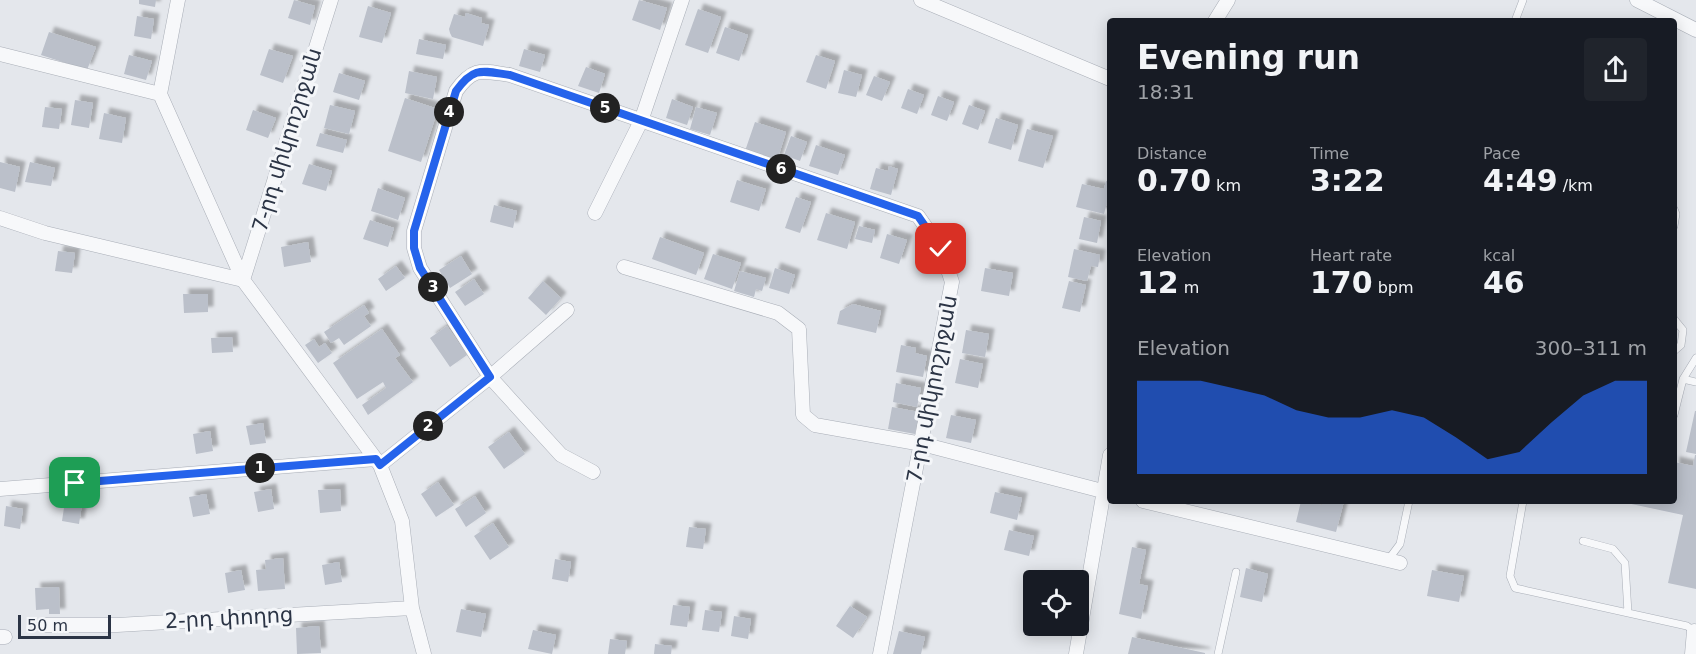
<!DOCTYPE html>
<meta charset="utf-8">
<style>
body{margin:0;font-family:"DejaVu Sans","Noto Sans Armenian",sans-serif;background:#20242c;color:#f1f3f6;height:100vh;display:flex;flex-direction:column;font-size:22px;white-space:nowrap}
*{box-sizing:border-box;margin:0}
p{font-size:20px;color:#9ea1a6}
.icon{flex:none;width:33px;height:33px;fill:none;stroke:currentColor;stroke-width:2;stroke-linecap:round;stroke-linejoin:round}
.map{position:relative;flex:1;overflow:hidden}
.details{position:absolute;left:1107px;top:18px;width:570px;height:486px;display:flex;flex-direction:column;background:#171b24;border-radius:6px;box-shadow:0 3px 15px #0003}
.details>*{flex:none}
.fabs{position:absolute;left:1023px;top:570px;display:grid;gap:12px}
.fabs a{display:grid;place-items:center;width:66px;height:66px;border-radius:6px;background:#171b24;box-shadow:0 3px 15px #0003;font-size:30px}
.scale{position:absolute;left:18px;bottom:15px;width:93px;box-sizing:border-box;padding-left:6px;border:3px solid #2b3445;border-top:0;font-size:16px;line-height:21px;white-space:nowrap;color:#2b3445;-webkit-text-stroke:4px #f4f6f9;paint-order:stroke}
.pin{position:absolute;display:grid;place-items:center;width:51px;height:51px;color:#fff;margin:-26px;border-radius:12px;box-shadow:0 3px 9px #0006}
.km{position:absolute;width:30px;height:30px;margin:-15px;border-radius:50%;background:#222;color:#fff;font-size:16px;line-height:30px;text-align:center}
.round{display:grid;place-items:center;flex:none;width:63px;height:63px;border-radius:6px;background:#20242c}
.headline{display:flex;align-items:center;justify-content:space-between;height:102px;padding:0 30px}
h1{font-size:33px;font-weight:700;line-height:45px}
.metrics{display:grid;grid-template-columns:repeat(3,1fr);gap:9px;height:102px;padding:6px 30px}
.metrics div{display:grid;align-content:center}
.metrics b{font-size:30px;font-weight:700}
.metrics small{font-size:16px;font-weight:400}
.metrics p{font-size:16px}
.chart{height:168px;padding:12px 30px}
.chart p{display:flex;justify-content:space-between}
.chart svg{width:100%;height:108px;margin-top:6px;fill:#2563eb;opacity:.7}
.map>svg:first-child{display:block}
</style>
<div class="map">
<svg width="1696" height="654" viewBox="0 0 1696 654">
<defs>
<filter id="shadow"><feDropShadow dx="5.5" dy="-5.5" stdDeviation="1.5" flood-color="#0004"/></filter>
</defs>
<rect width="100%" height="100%" fill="#e4e7ec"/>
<path fill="#bbc0ca" filter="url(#shadow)" d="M139,0H156L155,7L139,4Z
M294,0L315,6L310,25L288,18Z
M639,0L667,8L660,30L632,20Z
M368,6L391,13L382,43L359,37Z
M698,9L721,17L708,53L685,45Z
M466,13L482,18L481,23L489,25L483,46L452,37L450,33L449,29L454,14L465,17Z
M137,16L154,19L151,39L134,36Z
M725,27L748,35L739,61L716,53Z
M49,32L96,47L87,70L41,55Z
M419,39L446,45L443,59L416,54Z
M269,49L293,56L283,83L260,75Z
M524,49L545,55L540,72L519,66Z
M129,55L152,61L146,80L124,74Z
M816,55L835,61L826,89L806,82Z
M586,67L605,74L599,93L578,86Z
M844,70L862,75L856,97L838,93Z
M409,71L437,77L433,99L405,93Z
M339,73L365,81L359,100L333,92Z
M874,76L890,82L882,101L866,95Z
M908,89L924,95L917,114L901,108Z
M938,96L954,102L947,121L931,115Z
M405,98L438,109L421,162L388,151Z
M672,99L693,107L687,125L666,118Z
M75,100L93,103L89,128L71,125Z
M330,105L355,111L349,134L324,128Z
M969,105L985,111L978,130L962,124Z
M45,107L62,109L59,129L42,127Z
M696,107L717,113L710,135L690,129Z
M253,110L276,118L268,138L246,130Z
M104,113L126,118L122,143L99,139Z
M996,118L1018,125L1011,150L988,143Z
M755,122L786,132L777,161L745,151Z
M1027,129L1053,136L1043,168L1018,161Z
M320,133L347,140L343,153L316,146Z
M791,136L807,142L800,161L784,155Z
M816,145L845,155L838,175L809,166Z
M0,162L20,167L15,192L0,188Z
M30,162L55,168L51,186L25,182Z
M309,164L332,171L326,191L302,184Z
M889,166L898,169L891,195L870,189L876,168L888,171Z
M737,180L766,189L759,211L730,202Z
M1106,181L1110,182V190L1104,214L1076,207L1082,184L1104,189Z
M378,188L405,198L398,220L371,211Z
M796,197L811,202L800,233L785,228Z
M494,205L517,211L513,228L490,222Z
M826,213L855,222L847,249L817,240Z
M1084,217L1101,221L1097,243L1079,239Z
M370,220L394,228L388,247L363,239Z
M859,226L875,230L872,243L855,239Z
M887,234L907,240L899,264L880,258Z
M660,237L704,253L696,275L652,259Z
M308,242L311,262L284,267L281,247Z
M1074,249L1100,255L1098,267L1091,266L1087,281L1068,277Z
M58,251L75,253L72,273L55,271Z
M713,254L741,263L732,289L704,279Z
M461,256L472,274L450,288L439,270Z
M396,266L405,278L386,291L378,279Z
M775,268L795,275L789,294L769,288Z
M985,268L1013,273L1009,296L981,291Z
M740,271L766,278L762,291L756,289L754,297L734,291Z
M474,279L484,294L465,306L455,292Z
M543,281L561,298L546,315L528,298Z
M1069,281L1086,285L1080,312L1062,308Z
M183,294H208V312L184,313Z
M853,304L881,311L876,333L837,324L840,311Z
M364,305L369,313L364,316L371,326L344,345L339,338L331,343L324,332Z
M447,326L467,355L450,367L430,338Z
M382,329L400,355L395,358L413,382L368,415L362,405L386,388L383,382L357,399L333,363Z
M966,330L989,334L985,357L962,353Z
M232,337L233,352L212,353L211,338Z
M314,339L319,347L325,343L332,353L318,363L305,345Z
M901,345L916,348L915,353L927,356L923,377L896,372Z
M960,359L983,364L978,388L955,383Z
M896,383L921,388L917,407L893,402Z
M892,407L919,412L915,434L888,429Z
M1695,411H1696V454L1686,452Z
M951,415L976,420L971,443L946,438Z
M263,423L266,443L250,445L246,426Z
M210,431L213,451L196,454L193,434Z
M509,432L525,454L504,469L488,447Z
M1695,455H1696V589L1668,583L1683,515L1622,502L1674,501V462L1693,466Z
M438,482L454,505L436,517L421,494Z
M271,489L274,509L258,512L254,492Z
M340,489L341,511L320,513L318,490Z
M995,492L1022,498L1017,520L990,513Z
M206,494L210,514L193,517L189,497Z
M475,496L486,513L466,527L455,509Z
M65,501L82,504L79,524L62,521Z
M1301,501L1322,505L1323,501H1344L1336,532L1296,522Z
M6,506L23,509L20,529L4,526Z
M493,523L509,547L490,560L474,536Z
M689,527L706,529L703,549L686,547Z
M1009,530L1034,536L1029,556L1004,550Z
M1132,547L1146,550L1139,584L1148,586L1141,619L1119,614Z
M283,558L285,589L258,591L256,570L266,569L265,560Z
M555,559L571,562L568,582L552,579Z
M339,562L342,582L325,585L322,565Z
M1246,568L1268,574L1262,602L1240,597Z
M241,570L245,590L228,593L225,573Z
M1432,570L1464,576L1459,602L1427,596Z
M59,587L60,614H49V609L36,610L35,588Z
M673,605L690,607L687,627L670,625Z
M850,606L867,617L853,638L836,626Z
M461,609L486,614L481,637L456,632Z
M705,610L722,612L719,632L702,630Z
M734,616L751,619L748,639L731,636Z
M319,626L321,653L297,654L296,628Z
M533,630L556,635L552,654L528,649Z
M899,631L925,637L921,654H893Z
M1132,637L1205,653V654H1128Z
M610,639L627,641L625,654H608Z
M655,644L672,646L671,654H654Z"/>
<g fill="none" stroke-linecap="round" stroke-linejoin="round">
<defs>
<path id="lane" d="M1515,21L1523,0
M1674,209L1676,214L1674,226
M1674,319L1683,330L1681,345L1674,351
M1683,379L1696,382
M1674,415L1683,379L1696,358
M1523,501L1510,576L1515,588L1687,626L1694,631
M1583,541L1613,549L1625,563L1628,613
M1388,560L1400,544L1409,501
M1218,654L1236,572"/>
<path id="street" d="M331,0L243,280L380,465L402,521L412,608L424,654
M921,0L1110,79
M1637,0L1696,30
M1215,21L1228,0
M0,54L160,94L243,280L45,233L0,218
M160,94L178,0
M595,213L641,121L682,0
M624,267L778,313L799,329L803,415L815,425L922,444L1110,493
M380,465L490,377L567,310
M593,472L561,455L490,377L420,268L414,248V231L456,91C474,66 482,71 510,75L918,216L941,249L952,282L880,654
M0,489L376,459
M1143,501L1400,563
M46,625H117L412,608
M0,637H5
M1076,654L1110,455
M1692,654L1694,631"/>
</defs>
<use href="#lane" stroke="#a9aeb7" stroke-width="8"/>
<use href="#street" stroke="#a9aeb7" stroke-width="15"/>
<use href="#lane" stroke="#f7f8fa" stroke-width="7"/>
<use href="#street" stroke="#f7f8fa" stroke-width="14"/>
</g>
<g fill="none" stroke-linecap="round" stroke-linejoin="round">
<defs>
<path id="route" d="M75,483L376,459L380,465L490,377L420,268L414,248V231L456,91C474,66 482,71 510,75L918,216L941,249"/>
</defs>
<use href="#route" stroke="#fff" stroke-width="12"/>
<use href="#route" stroke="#2563eb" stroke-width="8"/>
</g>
<g text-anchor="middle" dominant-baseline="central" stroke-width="6" stroke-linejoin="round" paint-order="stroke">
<g font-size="21" fill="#2b3445" stroke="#f4f6f9">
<text transform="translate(287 140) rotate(-73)">7-րդ միկրոշրջան</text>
<text transform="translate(932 389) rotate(-79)">7-րդ միկրոշրջան</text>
<text transform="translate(229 618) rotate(-3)">2-րդ փողոց</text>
</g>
</g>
</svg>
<div class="fabs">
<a><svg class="icon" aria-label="locate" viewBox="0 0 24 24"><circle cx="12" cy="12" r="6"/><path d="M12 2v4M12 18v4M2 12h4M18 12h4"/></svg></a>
</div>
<div class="scale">50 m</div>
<div class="pin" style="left:75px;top:483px;background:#1e9e55"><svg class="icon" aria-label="arrive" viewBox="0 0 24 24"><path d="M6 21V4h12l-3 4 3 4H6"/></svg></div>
<div class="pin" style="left:941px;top:249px;background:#d93025"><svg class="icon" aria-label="check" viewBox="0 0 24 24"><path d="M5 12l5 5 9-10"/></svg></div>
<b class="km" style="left:260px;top:468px">1</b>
<b class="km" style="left:428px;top:426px">2</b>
<b class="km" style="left:433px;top:287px">3</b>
<b class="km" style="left:449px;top:112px">4</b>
<b class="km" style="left:605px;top:108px">5</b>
<b class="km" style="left:781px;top:169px">6</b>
<section class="details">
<div class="headline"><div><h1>Evening run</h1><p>18:31</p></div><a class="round"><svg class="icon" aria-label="share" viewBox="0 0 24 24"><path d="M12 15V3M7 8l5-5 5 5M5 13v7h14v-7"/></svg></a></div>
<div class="metrics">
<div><p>Distance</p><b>0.70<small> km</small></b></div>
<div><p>Time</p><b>3:22</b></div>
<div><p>Pace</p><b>4:49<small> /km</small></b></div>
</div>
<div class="metrics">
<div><p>Elevation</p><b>12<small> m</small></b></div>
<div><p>Heart rate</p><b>170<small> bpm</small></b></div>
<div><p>kcal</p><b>46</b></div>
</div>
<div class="chart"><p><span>Elevation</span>300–311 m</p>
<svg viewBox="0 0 160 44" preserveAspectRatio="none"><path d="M0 44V6L10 6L20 6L30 9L40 12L50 18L60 21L70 21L80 18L90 21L100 29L110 38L120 35L130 23L140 12L150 6L160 6V44z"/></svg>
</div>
</section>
</div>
